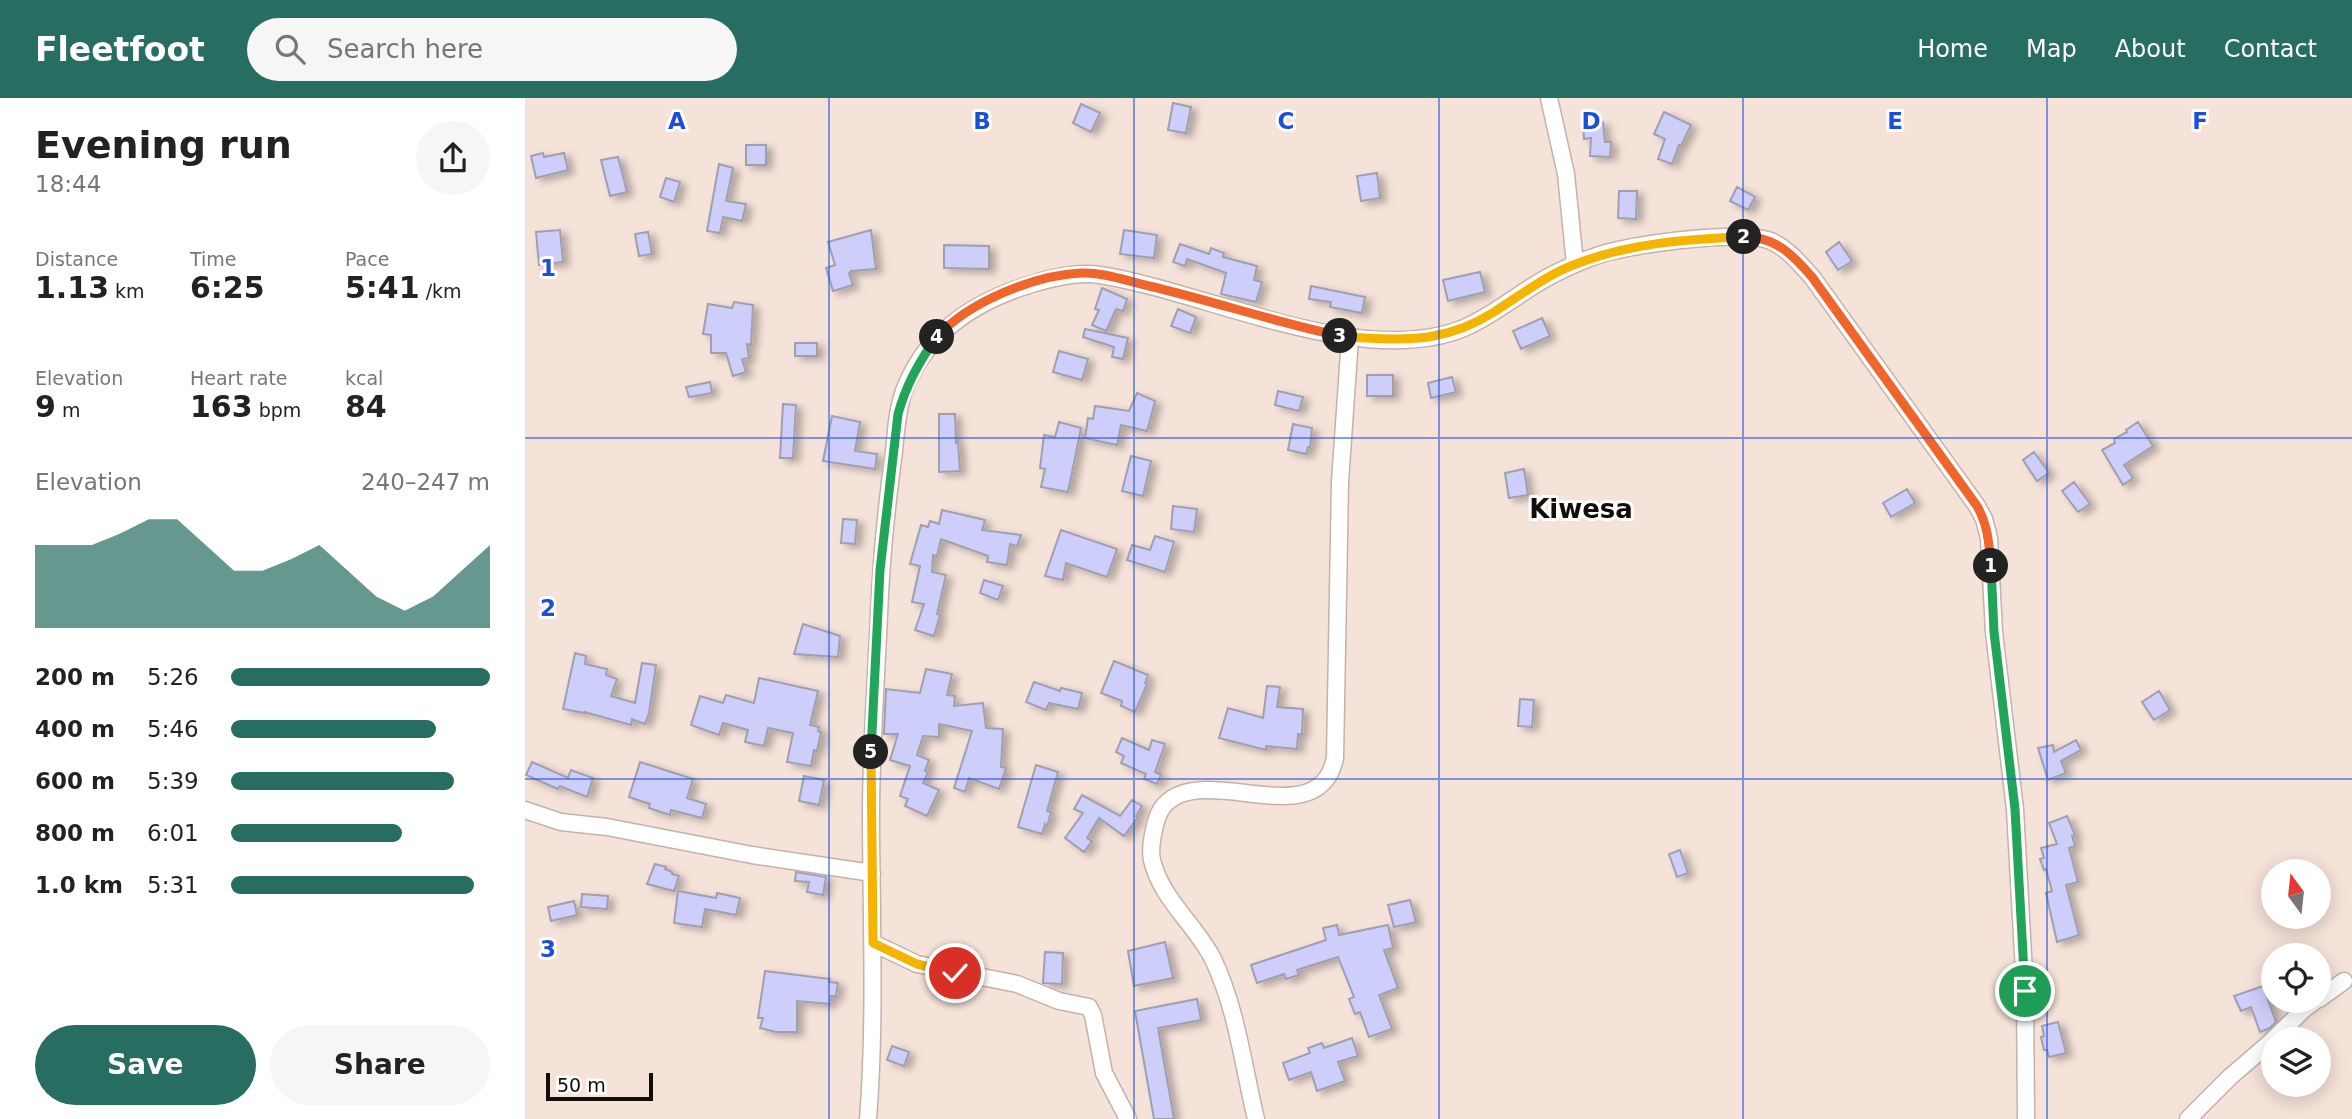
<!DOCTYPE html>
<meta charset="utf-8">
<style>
body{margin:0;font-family:"DejaVu Sans",sans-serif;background:#f6f6f6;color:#222;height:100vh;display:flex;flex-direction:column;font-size:26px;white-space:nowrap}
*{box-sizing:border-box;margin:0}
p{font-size:23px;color:#767676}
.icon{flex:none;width:38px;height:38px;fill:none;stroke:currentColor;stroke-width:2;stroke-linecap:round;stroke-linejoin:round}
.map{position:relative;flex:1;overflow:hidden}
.details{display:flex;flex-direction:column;background:#fff;width:525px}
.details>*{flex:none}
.needle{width:46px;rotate:345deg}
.controls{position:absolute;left:1736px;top:761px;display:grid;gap:14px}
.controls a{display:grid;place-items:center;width:70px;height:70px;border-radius:50%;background:#fff;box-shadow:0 4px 18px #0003;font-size:35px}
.scale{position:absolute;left:21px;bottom:18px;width:107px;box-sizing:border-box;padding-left:7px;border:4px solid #130d0a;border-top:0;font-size:19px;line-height:24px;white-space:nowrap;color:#130d0a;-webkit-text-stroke:5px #fff;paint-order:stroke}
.pin{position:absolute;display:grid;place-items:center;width:60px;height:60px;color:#fff;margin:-30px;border:4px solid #fff;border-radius:50%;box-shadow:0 2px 7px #0007}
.km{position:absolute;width:35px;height:35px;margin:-18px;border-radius:50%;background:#222;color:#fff;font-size:19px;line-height:35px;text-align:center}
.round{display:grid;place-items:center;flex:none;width:74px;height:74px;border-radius:37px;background:#f6f6f6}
.headline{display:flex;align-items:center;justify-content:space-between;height:119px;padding:0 35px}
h1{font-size:38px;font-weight:700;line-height:52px}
.stats{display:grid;grid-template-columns:repeat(3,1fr);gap:10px;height:119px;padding:7px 35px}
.stats div{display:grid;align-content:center}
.stats b{font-size:30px;font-weight:700}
.stats small{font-size:19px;font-weight:400}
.stats p{font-size:19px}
.chart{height:196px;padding:14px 35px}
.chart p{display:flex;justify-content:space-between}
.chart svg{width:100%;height:126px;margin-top:7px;fill:#276d61;opacity:.7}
.primary-button{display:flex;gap:14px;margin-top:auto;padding:14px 35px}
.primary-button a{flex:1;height:80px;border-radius:42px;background:#276d61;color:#fff;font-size:28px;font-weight:700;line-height:80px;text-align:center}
.primary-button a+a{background:#f6f6f6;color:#222}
ul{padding:0 35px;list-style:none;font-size:23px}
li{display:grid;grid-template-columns:112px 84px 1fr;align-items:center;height:52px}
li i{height:18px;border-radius:9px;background:#276d61}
header{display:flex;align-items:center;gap:42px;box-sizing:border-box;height:98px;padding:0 35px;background:#276d61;color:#fff}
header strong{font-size:33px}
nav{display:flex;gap:38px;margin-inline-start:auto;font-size:24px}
.search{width:490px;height:63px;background:#f6f6f6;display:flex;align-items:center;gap:18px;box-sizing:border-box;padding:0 24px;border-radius:38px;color:#767676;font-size:26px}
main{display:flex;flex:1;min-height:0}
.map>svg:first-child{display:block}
</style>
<header>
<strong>Fleetfoot</strong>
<div class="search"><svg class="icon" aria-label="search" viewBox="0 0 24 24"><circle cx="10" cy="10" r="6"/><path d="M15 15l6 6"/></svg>Search here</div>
<nav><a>Home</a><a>Map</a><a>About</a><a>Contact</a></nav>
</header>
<main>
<section class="details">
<div class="headline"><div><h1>Evening run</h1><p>18:44</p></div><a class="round"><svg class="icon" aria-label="share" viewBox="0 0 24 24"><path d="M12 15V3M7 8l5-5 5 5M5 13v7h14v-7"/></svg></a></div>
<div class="stats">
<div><p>Distance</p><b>1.13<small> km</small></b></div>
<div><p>Time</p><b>6:25</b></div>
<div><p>Pace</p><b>5:41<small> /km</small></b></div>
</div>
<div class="stats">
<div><p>Elevation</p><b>9<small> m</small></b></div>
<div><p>Heart rate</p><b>163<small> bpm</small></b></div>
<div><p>kcal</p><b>84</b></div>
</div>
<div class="chart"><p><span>Elevation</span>240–247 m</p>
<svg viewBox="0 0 160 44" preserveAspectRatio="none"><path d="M0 44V15L10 15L20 15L30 11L40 6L50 6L60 15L70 24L80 24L90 20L100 15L110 24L120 33L130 38L140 33L150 24L160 15V44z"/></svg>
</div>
<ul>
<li><b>200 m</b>5:26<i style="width:100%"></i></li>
<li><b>400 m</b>5:46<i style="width:79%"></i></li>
<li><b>600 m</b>5:39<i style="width:86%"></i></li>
<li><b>800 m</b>6:01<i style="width:66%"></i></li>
<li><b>1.0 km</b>5:31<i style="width:94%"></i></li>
</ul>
<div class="primary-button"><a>Save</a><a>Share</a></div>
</section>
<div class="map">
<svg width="1827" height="1021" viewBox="0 0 1827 1021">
<defs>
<filter id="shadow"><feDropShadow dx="6" dy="3.5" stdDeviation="3.5" flood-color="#0004"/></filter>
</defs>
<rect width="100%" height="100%" fill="#f5e2d9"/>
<path fill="#cecefa" stroke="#9f9fb0" stroke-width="2" filter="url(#shadow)" d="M648,5L666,9L661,35L643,32Z
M556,6L575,15L566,34L548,25Z
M1139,14L1166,27L1156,48L1154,47L1147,66L1133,61L1140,41L1129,36Z
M1078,24L1080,44H1086L1085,59L1065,58L1066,40L1059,41L1058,26Z
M221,47H241V67H221Z
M18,55L19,59L39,55L43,72L11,80L6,58Z
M93,59L102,94L85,98L76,62Z
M194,66L208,70L201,103L221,106L217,123L198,119L195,135L182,133Z
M852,75L855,100L836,103L832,78Z
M141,80L155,84L149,104L135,99Z
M1212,89L1230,99L1223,112L1205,103Z
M1094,93H1112L1111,121L1093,120Z
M35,132L38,164L14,167L11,134Z
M346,132L351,171L326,173L324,176L328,187L308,193L301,170L310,167L303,144Z
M599,132L632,137L629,160L595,156Z
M123,134L127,156L114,158L110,136Z
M1314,144L1327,163L1313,172L1301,154Z
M655,146L684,156L686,150L699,155L698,159L732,168L729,182L737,184L731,204L696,196L701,175L662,161L660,168L648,164Z
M419,147L464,148V171L419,170Z
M955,174L960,194L923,203L918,182Z
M786,188L840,199L837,215L805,209L806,204L784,201Z
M577,190L602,201L598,213L591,211L581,233L567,227L574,212L570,211Z
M209,204L228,207L226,247L222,246L224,260L217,261L221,274L208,278L201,255H186V237L178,236L183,206L207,210Z
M653,211L671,219L665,235L646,228Z
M1017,220L1025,238L996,251L988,233Z
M560,231L603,240L598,261L587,259L589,249L558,239Z
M270,245H292V258H270Z
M534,253L563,261L557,282L528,274Z
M842,277H868V298H842Z
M927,279L931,294L906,300L903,285Z
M185,284L187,295L164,299L161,289Z
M753,293L778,299L774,313L750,307Z
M612,295L630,303L622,333L596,327L592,347L560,340L563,320L568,321L570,308L604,313Z
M258,306L271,307L268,360H255Z
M414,316H430L431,345H433L435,373L414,374Z
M307,318L335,324L330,353L352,356L350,371L298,363Z
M534,324L556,330L543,394L516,389L520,371L515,370L519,337L530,339Z
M1613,324L1628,348L1599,367L1608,380L1598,387L1577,352L1590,345L1589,341L1602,334L1601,332Z
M768,326L787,330L785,349H783L781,356L763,352Z
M1509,354L1524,375L1512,383L1498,362Z
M606,358L626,363L618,398L597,393Z
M999,371L1003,397L984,400L980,375Z
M1549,384L1565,406L1553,414L1537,393Z
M1382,391L1390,405L1366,419L1358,405Z
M648,408L672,411L669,434L646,431Z
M417,412L460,422L457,432L496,437L492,448L485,446L482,467L462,464L463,458L416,441L412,458L408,457L407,474L421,477L412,516L415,517L409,538L390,532L399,506L387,504L395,468L385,466L396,427L403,429L405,423L414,426Z
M318,421L332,422L330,446L316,445Z
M536,432L592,451L582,479L541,465L538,482L520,478Z
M630,438L649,444L640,474L602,462L607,447L625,452Z
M459,482L478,488L473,502L455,495Z
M278,526L315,538L313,559L269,556Z
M50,555L61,558L60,566L82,571L81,577L92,581L86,598L110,605L117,565L131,567L124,615L120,626L107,621L106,627L60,614V615L38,611Z
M589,563L623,577L620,585L622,586L610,614L596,608L597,603L576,595Z
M401,571L427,576L422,597L430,598L429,608L458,605L461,630L478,631L476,669L481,670L474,691L444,680L440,694L429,690L447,633L414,626V639L398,638L392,657L404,662L400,673L403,674L398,685L414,692L402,718L380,708L383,701L375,698L385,668L365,662L373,636H359L361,591L395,595Z
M234,580L293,593L285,627L294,629L293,633L296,634L292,653L289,652L286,668L262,664L268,635L243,630L239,648L220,644L223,632L198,625L194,637L166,627L175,598L198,605L201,597L229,605Z
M509,584L535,593L536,590L557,595L553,611L524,605L521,612L501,604Z
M742,588L755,589L752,609L778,611L777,636H773L772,651L741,648V652L694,640L703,610L738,620Z
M1634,593L1645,612L1629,622L1617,604Z
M995,601L1009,602L1007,629L993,628Z
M597,640L624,652L627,642L640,646L630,674L636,677L632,686L619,681L621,676L596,665L599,658L591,654Z
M1551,642L1556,652L1536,663L1541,675L1523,682L1513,650L1528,647L1529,654Z
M7,664L43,680L46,672L68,680L62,699L35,688L33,691L1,677Z
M115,664L168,681L162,700L181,706L177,720L146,712L145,717L124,710L125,706L104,699Z
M511,667L533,674L522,713L526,714L522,728L520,726L517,736L493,729Z
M279,678L299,682L294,707L274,703Z
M557,697L595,718L607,702L617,708L611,718L613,719L599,738L574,720L562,740L567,743L559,754L540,740L558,715L549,711Z
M1542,718L1550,737L1547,738L1550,748L1544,750L1553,784L1541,787L1554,837L1532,844L1521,795L1527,793L1521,771L1519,772L1515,761L1519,760L1516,750L1532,746L1524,725Z
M1155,752L1163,775L1152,779L1144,756Z
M130,766L141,769L140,771L147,774V776L154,778L149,793L122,786Z
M271,774L301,779L298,797L282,794L284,784L270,783Z
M153,793L191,800L192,795L215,800L211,817L180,811L177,829L149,825Z
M57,796L83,798L82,811L56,809Z
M885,802L891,824L869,829L863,807Z
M49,803L52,817L26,823L23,809Z
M812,827L814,837L863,827L868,850L859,852L873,890L854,897L867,931L844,939L835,914L830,916L824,901L829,899L813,859L772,872L774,877L761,881L759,876L732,885L726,867L801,842L798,830Z
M640,844L648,880L609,888L603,853Z
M520,854L538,855L537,886L518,885Z
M240,873L305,881L304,884L313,885L311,898H306L305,906L272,903V934H251L235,930L238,920H233Z
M1738,888L1751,924L1745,930L1735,934L1726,909L1716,913L1709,898Z
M672,901L676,922L633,930L649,1021H629L610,913Z
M1533,924L1541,955L1524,959L1522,952H1519L1516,939L1519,938L1517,928Z
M827,940L833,958L813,964L820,983L792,993L786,974L764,982L758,965L785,955L783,950L797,945L799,950Z
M367,948L384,954L379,968L362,962Z"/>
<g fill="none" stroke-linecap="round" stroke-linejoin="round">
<defs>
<path id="street" d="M1024,0L1041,76L1050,166
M0,712L36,724L82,729L227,757L347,775
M348,845L392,866L492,886L534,903L564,909L568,917L579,975L603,1021
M1794,901L1819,883
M1748,942L1779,911L1790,903
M343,1021C351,919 346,819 346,717C346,650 351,584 354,517C356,465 361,413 368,361C371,339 371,315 379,293C401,234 450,203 507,186C530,179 552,174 575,177C682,194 837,272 939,230C972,216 997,192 1029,176C1049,166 1071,156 1093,152C1125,145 1222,131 1248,144C1264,152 1275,166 1287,179L1452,408L1459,421L1464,440L1469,534L1490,711L1500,893L1501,1021
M731,1021C718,967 712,912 688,861C670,826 636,801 627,762C624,750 630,720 637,710C675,659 793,741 810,660L815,384L825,240
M1663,1021L1705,979L1748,942"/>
</defs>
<use href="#street" stroke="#c4b2aa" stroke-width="19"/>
<use href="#street" stroke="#fff" stroke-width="16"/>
</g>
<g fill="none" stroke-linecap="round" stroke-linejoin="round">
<defs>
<path id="split-1" d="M1466,468L1469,534L1490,711L1500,893"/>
<path id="split-2" d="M1219,139C1250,138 1268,157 1287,179L1452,408C1463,427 1464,446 1466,468"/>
<path id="split-3" d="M815,238C824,240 832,239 841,240C890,243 926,241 969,214C996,197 1021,177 1051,166C1104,145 1163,141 1219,139"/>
<path id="split-4" d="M412,239C443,204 510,177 556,175C578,174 602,183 624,188C688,203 750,224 815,238"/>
<path id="split-5" d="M346,654L355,472L373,316C381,287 394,263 412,239"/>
<path id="split-6" d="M346,654L348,845L392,866L430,875"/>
</defs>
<use href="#split-1" stroke="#fff" stroke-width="14"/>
<use href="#split-2" stroke="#fff" stroke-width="14"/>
<use href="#split-3" stroke="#fff" stroke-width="14"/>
<use href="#split-4" stroke="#fff" stroke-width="14"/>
<use href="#split-5" stroke="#fff" stroke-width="14"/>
<use href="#split-6" stroke="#fff" stroke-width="14"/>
<use href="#split-1" stroke="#22a559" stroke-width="9"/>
<use href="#split-2" stroke="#f0652b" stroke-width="9"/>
<use href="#split-3" stroke="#f5b400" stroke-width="9"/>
<use href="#split-4" stroke="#f0652b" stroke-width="9"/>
<use href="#split-5" stroke="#22a559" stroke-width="9"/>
<use href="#split-6" stroke="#f5b400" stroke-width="9"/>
</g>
<path fill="none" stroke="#1d4ed8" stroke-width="2" stroke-opacity="0.55" d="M304,0V1021M609,0V1021M914,0V1021M1218,0V1021M1522,0V1021M0,340H1827M0,681H1827"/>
<g text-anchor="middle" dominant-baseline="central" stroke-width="6" stroke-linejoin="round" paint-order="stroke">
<g font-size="26" font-weight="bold" fill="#130d0a" stroke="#fff">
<text x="1056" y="411">Kiwesa</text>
</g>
</g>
<g font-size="23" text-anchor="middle" font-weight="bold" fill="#1d4ed8" stroke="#fff" stroke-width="6" stroke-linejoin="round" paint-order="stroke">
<text x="152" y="31">A</text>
<text x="457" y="31">B</text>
<text x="761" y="31">C</text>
<text x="1066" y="31">D</text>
<text x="1370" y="31">E</text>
<text x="1675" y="31">F</text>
<text x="23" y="178">1</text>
<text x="23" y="518">2</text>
<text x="23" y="859">3</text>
</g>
</svg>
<div class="controls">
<a><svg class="needle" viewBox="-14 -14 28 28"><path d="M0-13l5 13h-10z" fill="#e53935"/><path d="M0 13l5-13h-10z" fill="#767676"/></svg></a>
<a><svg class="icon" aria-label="locate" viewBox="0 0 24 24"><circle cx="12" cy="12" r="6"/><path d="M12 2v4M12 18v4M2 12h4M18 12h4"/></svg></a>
<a><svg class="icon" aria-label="layers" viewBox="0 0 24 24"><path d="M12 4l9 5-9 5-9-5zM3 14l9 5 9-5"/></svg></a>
</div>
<div class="scale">50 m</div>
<div class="pin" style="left:1500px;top:893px;background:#1e9e55"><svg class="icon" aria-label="arrive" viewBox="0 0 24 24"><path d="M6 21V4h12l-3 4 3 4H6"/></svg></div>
<div class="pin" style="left:430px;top:875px;background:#d93025"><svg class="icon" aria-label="check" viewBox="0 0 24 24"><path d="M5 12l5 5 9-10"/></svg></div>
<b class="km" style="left:1466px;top:468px">1</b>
<b class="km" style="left:1219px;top:139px">2</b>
<b class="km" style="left:815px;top:238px">3</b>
<b class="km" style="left:412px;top:239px">4</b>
<b class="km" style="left:346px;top:654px">5</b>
</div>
</main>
